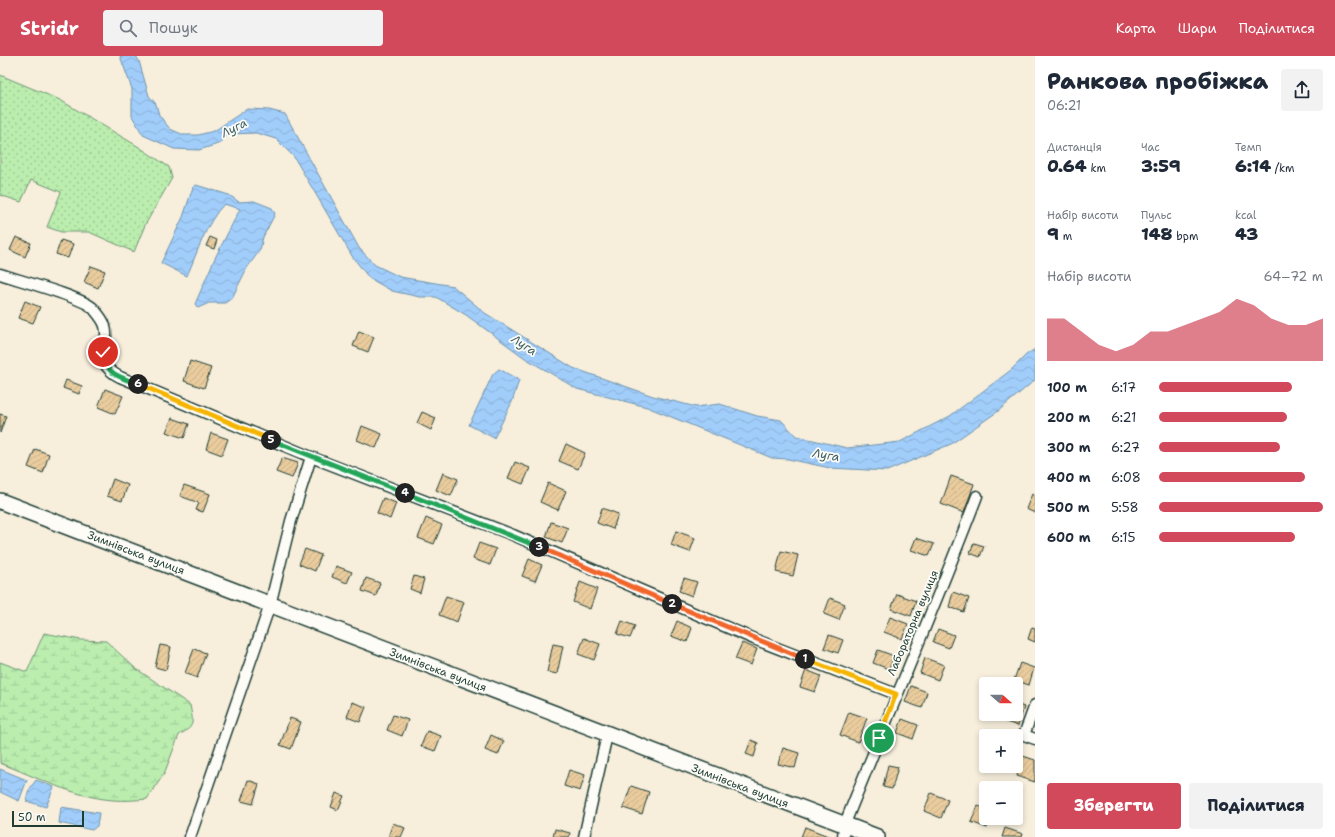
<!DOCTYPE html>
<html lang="uk">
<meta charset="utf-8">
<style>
body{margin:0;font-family:"Shantell Sans",sans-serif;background:#f2f2f3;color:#1f2937;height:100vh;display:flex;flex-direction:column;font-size:15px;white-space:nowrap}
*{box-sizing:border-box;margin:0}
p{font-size:13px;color:#747a83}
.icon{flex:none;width:22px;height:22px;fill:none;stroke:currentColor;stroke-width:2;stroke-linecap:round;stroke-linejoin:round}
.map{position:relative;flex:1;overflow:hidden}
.details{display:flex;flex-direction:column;background:#fff;width:300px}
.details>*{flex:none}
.needle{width:26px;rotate:111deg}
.controls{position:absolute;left:979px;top:621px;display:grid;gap:8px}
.controls a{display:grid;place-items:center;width:44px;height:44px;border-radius:4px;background:#fff;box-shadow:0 2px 6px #0003;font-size:20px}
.scale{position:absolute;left:12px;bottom:10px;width:72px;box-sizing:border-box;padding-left:4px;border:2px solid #1f3d34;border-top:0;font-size:11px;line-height:14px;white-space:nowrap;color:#1f3d34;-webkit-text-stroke:3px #fdfcf7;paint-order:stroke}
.pin{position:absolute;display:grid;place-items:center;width:34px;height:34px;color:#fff;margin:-17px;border:2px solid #fff;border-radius:50%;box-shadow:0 1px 4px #0007}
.km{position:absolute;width:20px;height:20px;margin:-10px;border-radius:50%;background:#222;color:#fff;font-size:11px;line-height:20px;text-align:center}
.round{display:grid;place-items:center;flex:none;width:42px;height:42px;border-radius:4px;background:#f2f2f3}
.head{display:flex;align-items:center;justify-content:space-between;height:68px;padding:0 12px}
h1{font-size:22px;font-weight:800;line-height:30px}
.metrics{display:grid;grid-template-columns:repeat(3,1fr);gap:6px;height:68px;padding:4px 12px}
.metrics div{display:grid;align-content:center}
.metrics b{font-size:17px;font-weight:800}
.metrics small{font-size:11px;font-weight:400}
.metrics p{font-size:11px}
.chart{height:112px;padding:8px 12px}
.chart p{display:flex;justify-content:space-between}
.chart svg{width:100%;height:72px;margin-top:4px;fill:#d1495b;opacity:.7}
.primary-button{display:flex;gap:8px;margin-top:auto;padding:8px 12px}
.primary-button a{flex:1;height:46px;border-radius:4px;background:#d1495b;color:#fff;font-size:16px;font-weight:800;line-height:46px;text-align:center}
.primary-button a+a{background:#f2f2f3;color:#1f2937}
ul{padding:0 12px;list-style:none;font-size:13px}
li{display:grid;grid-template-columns:64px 48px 1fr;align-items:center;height:30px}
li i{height:10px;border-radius:5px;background:#d1495b}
header{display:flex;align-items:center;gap:24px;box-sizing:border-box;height:56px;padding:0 20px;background:#d1495b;color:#fff}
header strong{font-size:19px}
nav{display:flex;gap:22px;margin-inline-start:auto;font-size:14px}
.search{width:280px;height:36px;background:#f2f2f3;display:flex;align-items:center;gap:10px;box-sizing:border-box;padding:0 14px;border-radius:4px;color:#747a83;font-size:15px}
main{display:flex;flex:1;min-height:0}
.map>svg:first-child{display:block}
</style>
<header>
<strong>Stridr</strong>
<div class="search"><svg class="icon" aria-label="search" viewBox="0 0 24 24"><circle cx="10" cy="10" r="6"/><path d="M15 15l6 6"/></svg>Пошук</div>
<nav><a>Карта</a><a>Шари</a><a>Поділитися</a></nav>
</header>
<main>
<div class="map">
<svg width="1035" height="781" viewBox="0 0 1035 781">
<defs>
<pattern id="wetland-marsh" width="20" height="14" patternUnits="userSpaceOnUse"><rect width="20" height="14" fill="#baedae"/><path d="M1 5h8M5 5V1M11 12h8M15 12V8" fill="none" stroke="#9fcc96"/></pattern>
<pattern id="garden-dots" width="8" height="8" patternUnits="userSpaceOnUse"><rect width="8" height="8" fill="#baedae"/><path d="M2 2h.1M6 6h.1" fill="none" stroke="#9fcc96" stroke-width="1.8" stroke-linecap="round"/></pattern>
<pattern id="water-waves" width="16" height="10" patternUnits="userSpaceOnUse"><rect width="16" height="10" fill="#a1cdfb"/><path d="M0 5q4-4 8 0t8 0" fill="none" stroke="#8ab1d8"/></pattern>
<pattern id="building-hatch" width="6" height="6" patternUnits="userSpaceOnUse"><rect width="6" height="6" fill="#eacc9d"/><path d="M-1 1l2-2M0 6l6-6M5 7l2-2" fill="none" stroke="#c8b088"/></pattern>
</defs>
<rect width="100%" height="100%" fill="#f7eedc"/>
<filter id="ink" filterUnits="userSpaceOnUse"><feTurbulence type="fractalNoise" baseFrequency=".025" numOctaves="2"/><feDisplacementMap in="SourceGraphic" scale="8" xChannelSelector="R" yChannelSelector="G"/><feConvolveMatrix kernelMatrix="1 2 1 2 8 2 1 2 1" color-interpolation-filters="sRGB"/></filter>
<g filter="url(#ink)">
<path fill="url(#wetland-marsh)" stroke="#6c9571" d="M44,577L81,584L106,585L135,612L190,649C193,666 196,670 179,679L164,718L147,743C136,744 124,745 113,744C74,741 36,721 0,707V606L27,616Z"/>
<path fill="url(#garden-dots)" stroke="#6c9571" d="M0,19L60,44L139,91L169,111L172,122L145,169L134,196L89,176H61L47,171L61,136L31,124L21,146L0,139Z"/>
<path fill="url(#water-waves)" stroke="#6d93ab" d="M120,0H136L139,5L149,40L156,48L159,59L170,73L184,79H198L214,75L247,53L269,54L285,58L359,192L375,209L400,221L453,230L485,257L573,312L653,340L696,351L720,348L757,360L781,364L796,380L847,392L900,386L950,360L1011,314L1026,299L1035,293V324L997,356L951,388L887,415L830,412L788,403L772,402L647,351L577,333L525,302L466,259L436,241H420L392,235L369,222L352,200L294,101L276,83L256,77L229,78L218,88L199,94L174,93L143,79L132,60V33Z
M196,129L229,139L239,146L254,145L272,152L275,158L263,181L260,194L247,212L232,242L225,247H209L198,252L195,248L214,204L240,153L224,148C206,167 198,195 187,220L161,207L183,161L193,131Z
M499,313L519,324L512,346L494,382L469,369L493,318Z
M0,713L27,724L19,745L0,736Z
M36,724L54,731L46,751L26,745L29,734Z
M61,751L99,757L97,770L92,774L59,767Z"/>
<path fill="url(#building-hatch)" stroke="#1f3d34" d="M16,181L31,187L25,201L10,194Z
M210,181L217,184L214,193L206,190Z
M61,184L73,188L68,202L56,198Z
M91,210L105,215L98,232L84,226Z
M25,245L40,251L33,267L18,262Z
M359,275L374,281L368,296L353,290Z
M190,305L211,312L204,332L184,325Z
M66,324L82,330L79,338L63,332Z
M105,333L123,340L115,358L98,351Z
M422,356L436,362L431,374L417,367Z
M0,358L6,360L0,377Z
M172,362L189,368L184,382L166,376Z
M362,370L382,378L376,392L357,384Z
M211,377L228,383L222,399L206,393Z
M566,388L585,397L578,413L559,405Z
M35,393L49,398L43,417L28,411Z
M282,402L298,407L292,422L276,416Z
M515,406L530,412L523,428L508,422Z
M443,417L458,423L451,440L436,434Z
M951,420L974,428L964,457L941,448Z
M113,423L128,429L122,445L107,440Z
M548,427L566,435L558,454L540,446Z
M184,429L210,438L203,456L196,454L199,447L180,440Z
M1032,438L1035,440V457L1026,453Z
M383,442L396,447L390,463L377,457Z
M602,452L618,458L613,473L597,467Z
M426,462L442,469L434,488L418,482Z
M551,466L568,472L562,487L546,481Z
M676,475L695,482L690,496L671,489Z
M916,482L934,488L929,500L911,494Z
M479,487L496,493L490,509L473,503Z
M974,487L984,490L980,501L970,497Z
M305,493L321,499L315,515L299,508Z
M781,495L798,499L793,520L776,516Z
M529,503L542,509L535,525L522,520Z
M336,510L352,516L347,527L332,521Z
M414,520L424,523L420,537L410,533Z
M366,522L380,527L376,540L362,535Z
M684,522L697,526L692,540L679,535Z
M580,526L597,533L590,553L573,546Z
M953,536L969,542L964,556L949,551Z
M897,538L916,545L911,560L891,553Z
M446,540L464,546L457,566L439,559Z
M830,542L845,548L839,564L824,558Z
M890,561L908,568L902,583L884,576Z
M622,565L635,570L630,582L617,578Z
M677,565L692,572L687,586L671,580Z
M1032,571L1035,572V586L1028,583Z
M938,573L954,579L949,592L933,586Z
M829,579L843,584L838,597L824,592Z
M584,582L600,588L594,604L578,598Z
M742,587L757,593L751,609L735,603Z
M553,588L563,590L557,618L547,616Z
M160,589L171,591L166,614L155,611Z
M194,593L206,597L197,622L185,617Z
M878,594L894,600L889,613L873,607Z
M925,602L944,609L938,624L920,617Z
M1020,607L1034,612L1029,629L1014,624Z
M806,614L821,620L815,636L800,631Z
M911,630L927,636L922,652L905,646Z
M352,646L366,651L360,666L347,661Z
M1016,648L1024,651L1018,670L1000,664L1002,658H1016Z
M849,656L867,662L858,686L840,679Z
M393,659L408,664L402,680L387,674Z
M290,662L301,666L291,693L280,689Z
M902,663L918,669L913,683L897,677Z
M427,675L441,680L435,695L421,690Z
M491,679L504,685L498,699L485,694Z
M751,684L758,687L754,701L746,698Z
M783,692L799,697L795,712L778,708Z
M1023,700L1035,704V726L1017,720Z
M888,709L898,711L892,733L883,731Z
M569,714L585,719L580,735L564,730Z
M248,724L259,728L253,748L241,745Z
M631,730L649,736L642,758L623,752Z
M336,737L344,740L338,754L331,751Z
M931,737L948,744L941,762L924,755Z
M978,750L986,753V762H991L987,772L971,766Z
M393,767L405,772L401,781H388Z
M805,771L828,780L827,781H801Z
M1005,772L1023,778L1022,781H1002Z
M555,773L570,777L569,781H553Z"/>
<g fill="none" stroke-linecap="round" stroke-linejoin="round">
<defs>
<path id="minor" d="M0,218C18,224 82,241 93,252C97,257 103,263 105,270C111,292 91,306 120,321L311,401L513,479L754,583L896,638
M1035,649L1024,679L1035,683
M190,781L270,549L291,465L311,401
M584,781L607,679
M843,781L844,770C888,659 935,551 977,440"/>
<path id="secondary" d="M0,445L877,781"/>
</defs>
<use href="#minor" stroke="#1f3d34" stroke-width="13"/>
<use href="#secondary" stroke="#1f3d34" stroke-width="18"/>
<use href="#minor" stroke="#fdfcf7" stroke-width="10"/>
<use href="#secondary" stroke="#fdfcf7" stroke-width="15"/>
</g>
</g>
<g fill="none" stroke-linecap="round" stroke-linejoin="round" filter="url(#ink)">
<defs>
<path id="split-1" d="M805,603L896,638L879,682"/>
<path id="split-2" d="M672,548L805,603"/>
<path id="split-3" d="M539,491L672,548"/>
<path id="split-4" d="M405,437L539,491"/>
<path id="split-5" d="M271,384L405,437"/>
<path id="split-6" d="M138,328L271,384"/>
<path id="split-7" d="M103,296C106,319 118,320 138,328"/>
</defs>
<use href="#split-1" stroke="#fff" stroke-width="8"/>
<use href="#split-2" stroke="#fff" stroke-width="8"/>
<use href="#split-3" stroke="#fff" stroke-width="8"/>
<use href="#split-4" stroke="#fff" stroke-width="8"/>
<use href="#split-5" stroke="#fff" stroke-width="8"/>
<use href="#split-6" stroke="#fff" stroke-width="8"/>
<use href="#split-7" stroke="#fff" stroke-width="8"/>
<use href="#split-1" stroke="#f5b400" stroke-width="5"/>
<use href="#split-2" stroke="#f0652b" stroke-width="5"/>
<use href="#split-3" stroke="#f0652b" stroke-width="5"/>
<use href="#split-4" stroke="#22a559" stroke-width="5"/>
<use href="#split-5" stroke="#22a559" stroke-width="5"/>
<use href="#split-6" stroke="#f5b400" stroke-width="5"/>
<use href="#split-7" stroke="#22a559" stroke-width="5"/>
</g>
<g text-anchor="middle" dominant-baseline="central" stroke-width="3.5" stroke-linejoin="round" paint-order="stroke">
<g font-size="11" fill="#1f3d34" stroke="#fdfcf7">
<text transform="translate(136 497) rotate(21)">Зимнівська вулиця</text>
<text transform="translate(913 567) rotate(-67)">Лабораторна вулиця</text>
<text transform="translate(438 614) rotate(21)">Зимнівська вулиця</text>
<text transform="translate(740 730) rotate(21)">Зимнівська вулиця</text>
</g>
<g font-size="12" font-style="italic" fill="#406166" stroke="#fdfcf7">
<text transform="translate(234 72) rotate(-27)">Луга</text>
<text transform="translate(524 289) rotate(33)">Луга</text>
<text transform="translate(826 399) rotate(9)">Луга</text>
</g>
</g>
</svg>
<div class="controls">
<a><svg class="needle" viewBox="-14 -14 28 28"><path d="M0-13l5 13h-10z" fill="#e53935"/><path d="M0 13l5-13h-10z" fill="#747a83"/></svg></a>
<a>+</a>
<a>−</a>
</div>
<div class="scale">50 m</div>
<div class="pin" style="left:879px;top:682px;background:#1e9e55"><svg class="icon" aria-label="arrive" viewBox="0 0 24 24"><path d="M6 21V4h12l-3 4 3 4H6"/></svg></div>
<div class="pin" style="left:103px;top:296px;background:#d93025"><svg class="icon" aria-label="check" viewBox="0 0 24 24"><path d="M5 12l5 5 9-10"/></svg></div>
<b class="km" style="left:805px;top:603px">1</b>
<b class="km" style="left:672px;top:548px">2</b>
<b class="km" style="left:539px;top:491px">3</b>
<b class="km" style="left:405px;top:437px">4</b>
<b class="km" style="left:271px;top:384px">5</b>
<b class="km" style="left:138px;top:328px">6</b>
</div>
<section class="details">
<div class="head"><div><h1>Ранкова пробіжка</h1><p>06:21</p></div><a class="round"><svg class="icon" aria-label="share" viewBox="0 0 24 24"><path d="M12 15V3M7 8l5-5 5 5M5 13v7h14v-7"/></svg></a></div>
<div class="metrics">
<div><p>Дистанція</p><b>0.64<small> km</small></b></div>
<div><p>Час</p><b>3:59</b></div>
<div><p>Темп</p><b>6:14<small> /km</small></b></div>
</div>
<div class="metrics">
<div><p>Набір висоти</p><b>9<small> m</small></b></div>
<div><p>Пульс</p><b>148<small> bpm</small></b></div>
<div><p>kcal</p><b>43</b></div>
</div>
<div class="chart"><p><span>Набір висоти</span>64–72 m</p>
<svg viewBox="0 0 160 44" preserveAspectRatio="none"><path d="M0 44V18L10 18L20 26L30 34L40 38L50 34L60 26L70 26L80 22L90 18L100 14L110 6L120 10L130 18L140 22L150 22L160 18V44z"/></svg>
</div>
<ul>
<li><b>100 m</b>6:17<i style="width:81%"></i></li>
<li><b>200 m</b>6:21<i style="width:78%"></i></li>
<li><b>300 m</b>6:27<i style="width:74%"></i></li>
<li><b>400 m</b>6:08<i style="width:89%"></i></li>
<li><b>500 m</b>5:58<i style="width:100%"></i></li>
<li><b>600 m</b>6:15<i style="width:83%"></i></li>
</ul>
<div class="primary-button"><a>Зберегти</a><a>Поділитися</a></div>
</section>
</main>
